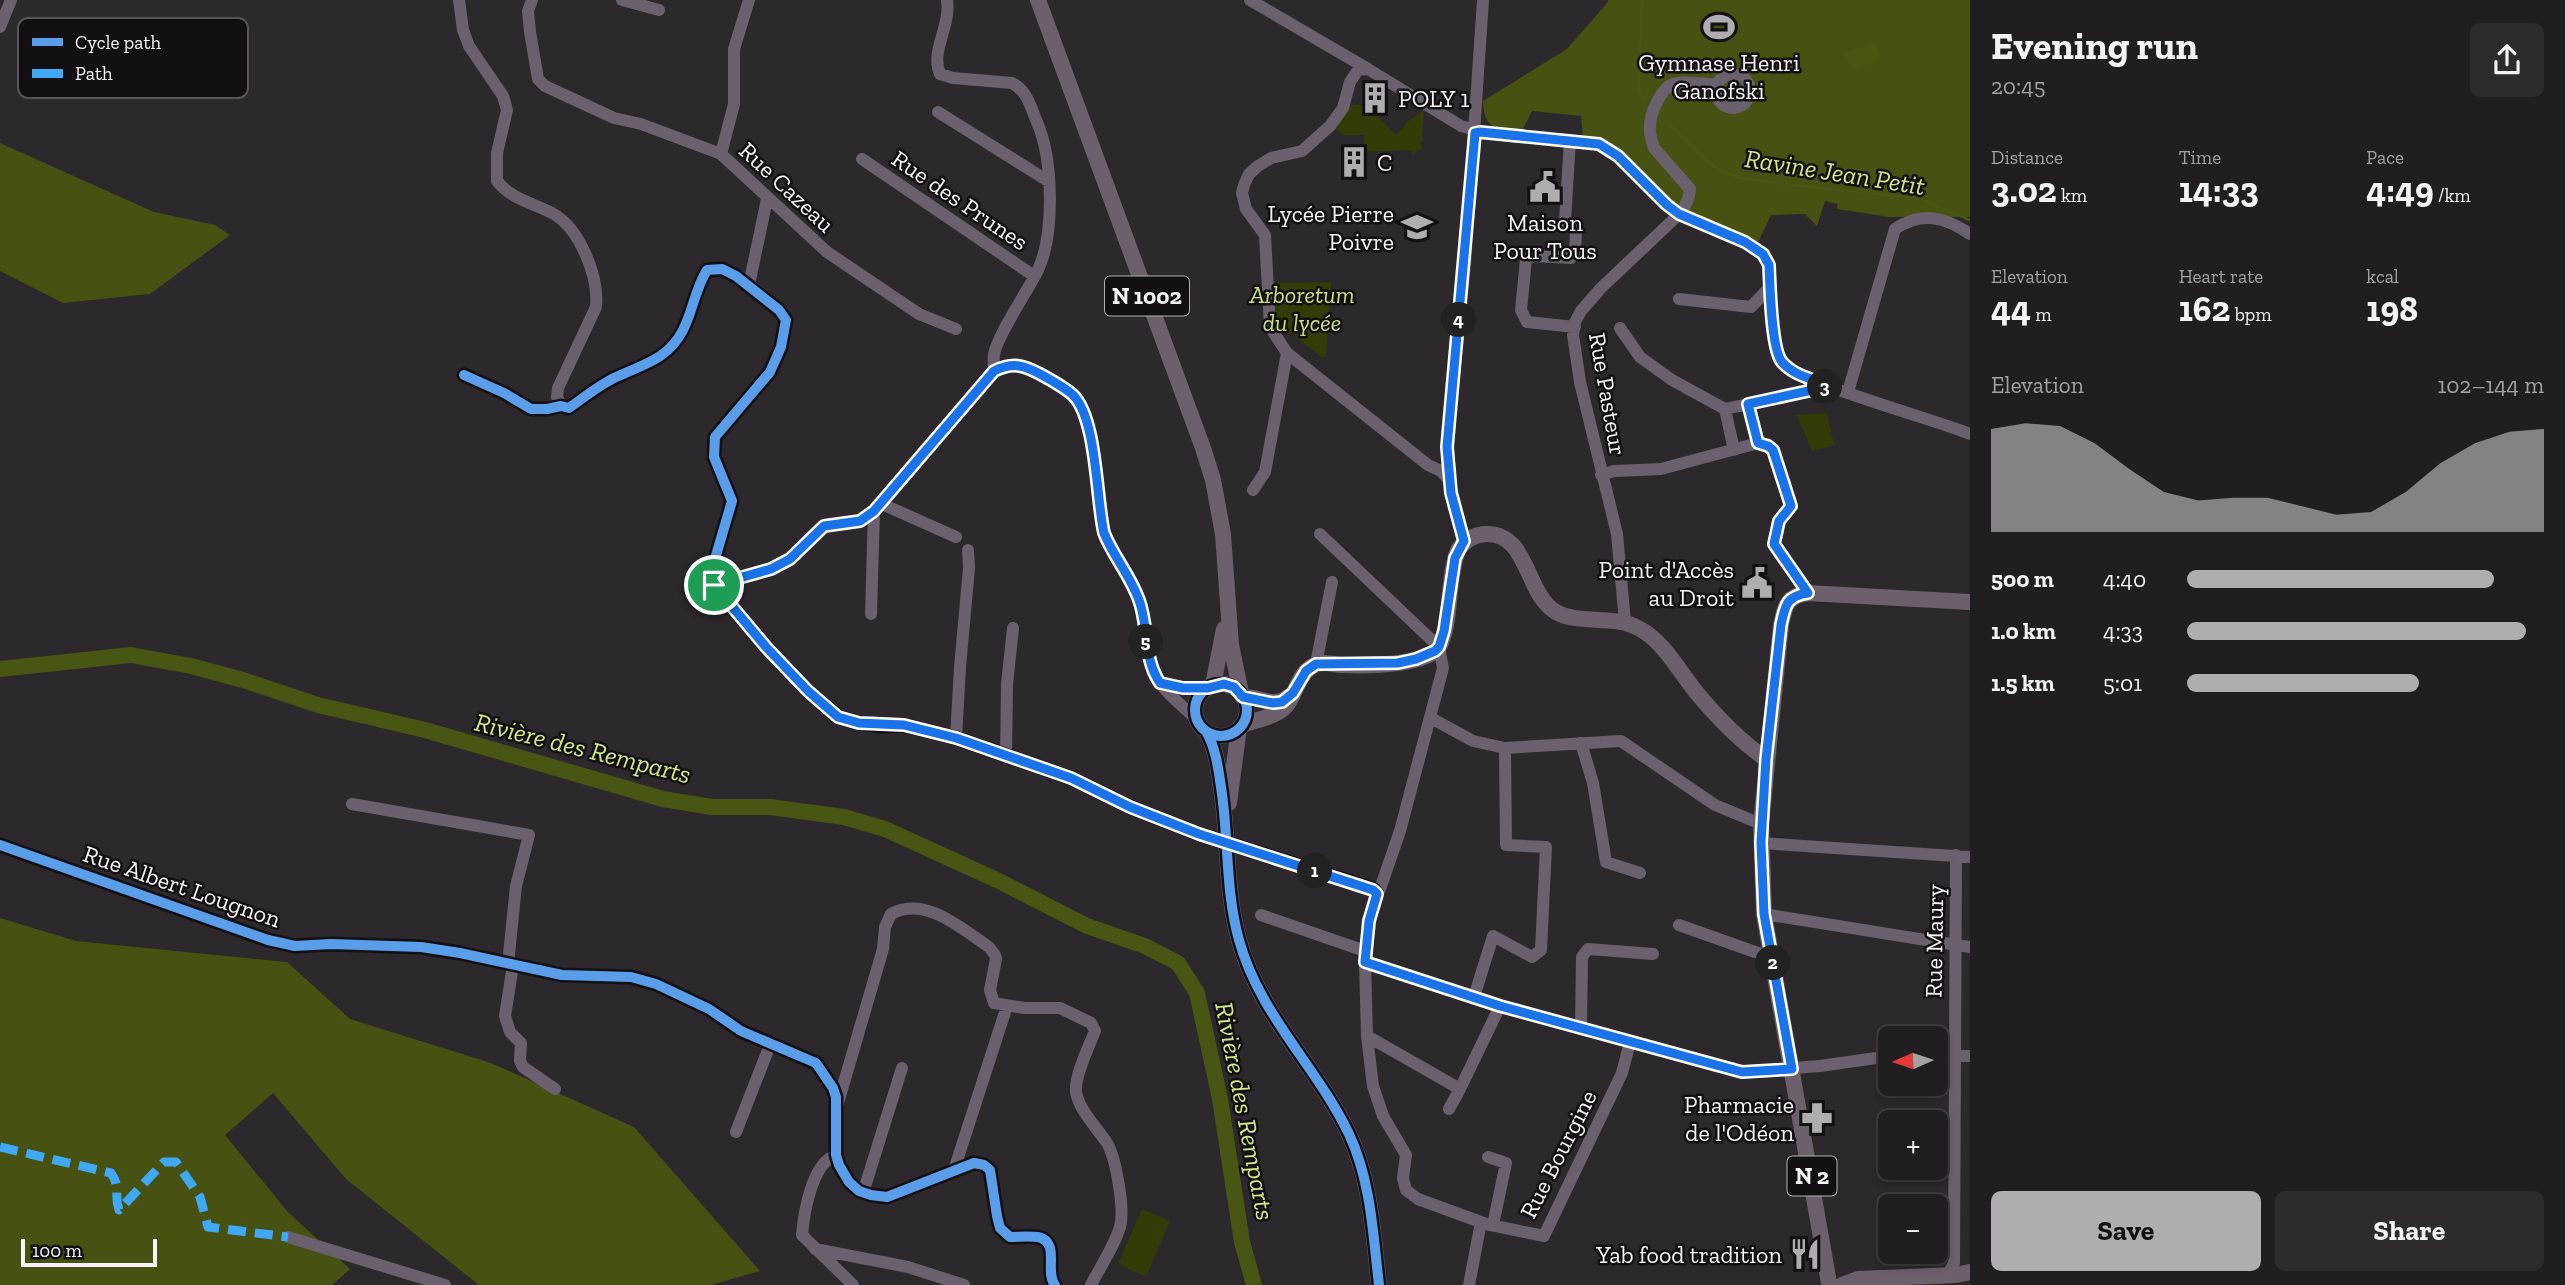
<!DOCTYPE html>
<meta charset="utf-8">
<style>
body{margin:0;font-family:"Zilla Slab",serif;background:#2d2b2e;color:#f1f3f6;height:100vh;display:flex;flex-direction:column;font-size:26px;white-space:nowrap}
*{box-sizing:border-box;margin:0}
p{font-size:23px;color:#a2a2a5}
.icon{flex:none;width:38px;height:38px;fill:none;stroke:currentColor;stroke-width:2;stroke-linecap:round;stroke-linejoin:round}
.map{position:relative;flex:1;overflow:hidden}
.details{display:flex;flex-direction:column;background:#211e21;width:595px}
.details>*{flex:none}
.needle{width:46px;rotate:267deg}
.fabs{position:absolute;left:1878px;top:1026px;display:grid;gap:14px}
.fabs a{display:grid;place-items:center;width:70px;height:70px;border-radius:10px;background:#211e21;box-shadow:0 4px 10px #0003,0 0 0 2px #3e3c3f;font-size:35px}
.scale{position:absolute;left:21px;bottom:18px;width:136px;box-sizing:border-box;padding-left:7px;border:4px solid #f8f3f9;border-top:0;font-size:19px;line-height:24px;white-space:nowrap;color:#f8f3f9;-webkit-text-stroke:5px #131014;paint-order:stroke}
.pin{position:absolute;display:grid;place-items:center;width:60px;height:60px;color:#fff;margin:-30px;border:4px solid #fff;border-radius:50%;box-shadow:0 2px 7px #0007}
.km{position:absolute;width:35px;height:35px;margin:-18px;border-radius:50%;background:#222;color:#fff;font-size:19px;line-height:35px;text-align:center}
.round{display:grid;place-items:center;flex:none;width:74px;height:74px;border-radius:10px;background:#2d2b2e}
.overview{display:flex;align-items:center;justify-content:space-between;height:119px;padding:0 21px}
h1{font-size:38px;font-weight:700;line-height:52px}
.figures{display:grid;grid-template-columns:repeat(3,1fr);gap:10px;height:119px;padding:7px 21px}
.figures div{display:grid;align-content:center}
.figures b{font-size:35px;font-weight:700}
.figures small{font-size:19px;font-weight:400}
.figures p{font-size:19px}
.chart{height:196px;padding:14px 21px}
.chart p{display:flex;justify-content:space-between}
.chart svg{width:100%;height:126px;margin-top:7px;fill:#b1acb1;opacity:.7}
.button{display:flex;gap:14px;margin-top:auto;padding:14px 21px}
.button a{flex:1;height:80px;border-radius:10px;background:#b1acb1;color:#111;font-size:28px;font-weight:700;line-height:80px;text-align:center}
.button a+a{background:#2d2b2e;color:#f1f3f6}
ul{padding:0 21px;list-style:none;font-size:23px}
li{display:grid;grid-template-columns:112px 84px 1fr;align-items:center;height:52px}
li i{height:18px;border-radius:9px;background:#b1acb1}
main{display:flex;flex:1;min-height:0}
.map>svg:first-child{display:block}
</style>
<main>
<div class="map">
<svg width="1970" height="1285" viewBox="0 0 1970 1285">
<rect width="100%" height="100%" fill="#2c282c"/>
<path fill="#333b06" d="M1344,105H1368L1396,135L1408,121L1424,110L1422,136L1424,139L1420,143L1423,147L1413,154L1410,150L1363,152L1364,135H1344L1330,126Z
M1331,282L1326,356L1322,358L1293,334L1270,327L1268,283Z
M1827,413L1834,445L1812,451L1797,415Z
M1142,1209L1170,1221L1146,1277L1118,1264Z"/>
<path fill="#475212" d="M1608,0H1970V217H1889L1837,209L1838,204L1825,201L1817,226L1805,214L1771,215L1758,242L1707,221L1675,204L1620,149L1606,141L1583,136L1581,116L1532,111L1523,129C1497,129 1484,131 1483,101L1567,49L1608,2Z
M0,143L154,212L215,225L230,235L150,294L63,303L0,271Z
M0,918L76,941L287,962L350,1019L491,1063L634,1127L760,1271L711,1285H479L346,1179L273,1093L225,1135L288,1212L350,1269L332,1285H0Z"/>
<path fill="#495512" d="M1876,43L1881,61L1850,70L1845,52Z"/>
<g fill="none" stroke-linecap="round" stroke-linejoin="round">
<path stroke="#495512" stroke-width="2.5" d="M1642,0L1639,88L1645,101
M1668,123L1707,161L1721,171L1740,178L1791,185L1918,198L1970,220"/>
<path stroke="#495512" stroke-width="16" d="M0,669L131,655L191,666L243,680L318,705L425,730L663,799L712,807H770L844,817L885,829L999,881L1087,926L1145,946L1178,963L1197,993L1220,1099L1242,1242L1254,1285"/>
<path stroke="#6b606d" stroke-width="12" d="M459,0L463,30L469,46L503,96L507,110L497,153V181C511,199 533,203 552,213C580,228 599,277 596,307L558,388L557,397L561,406
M532,0L528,11L530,32L538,79L545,86L614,118L641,124L721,154L827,252L919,314L956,329
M622,0L659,10
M947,0C951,27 930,51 940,74L953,78L1012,83C1027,90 1031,108 1037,122C1053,159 1055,233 1038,270C1029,289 996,337 994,355C993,360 994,366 994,371
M1250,0L1368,69
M0,27L11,0
M1716 91a17 17 0 1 1 34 0a17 17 0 1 1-34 0Z
M938,112L1048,181
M1475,133L1599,144L1618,156L1667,205L1679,214L1745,242L1763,254L1769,265C1770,285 1770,346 1780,361C1795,382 1937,420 1970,434
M1570,140L1565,221L1576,230L1575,253L1571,258L1534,256L1526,259L1521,310L1527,322L1575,327
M721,154L734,104V49L749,0
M862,159L1034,276
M749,285L767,199
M1679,299L1751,307L1770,287
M1620,328L1640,357L1672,380L1725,409L1831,386
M1287,353L1270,327L1265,235L1246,209L1242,193L1244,185L1249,174L1258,166L1271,158L1302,151L1330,126L1343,108L1350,82L1358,70L1368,69L1461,126L1475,130
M464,375L504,393L531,409H547L561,406L569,408C583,398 598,386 614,378C641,365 668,360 683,330C693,311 695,289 707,270C731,263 773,301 786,320L781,347L770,372L715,437L714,457L732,501L710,576L714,585L766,647L808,691L838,717L859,723L883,726L904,725L956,738L1071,778L1130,807L1199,834
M1848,392L1895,229C1922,211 1945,217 1970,234
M1748,404L1758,443
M1725,409L1734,450
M1758,443L1768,446L1773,450L1791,506L1779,521L1774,544L1808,593
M1601,475L1614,471L1661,469L1758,443
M1253,490L1265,472L1287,353L1428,465L1441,471L1449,480
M882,504L956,537
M1320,534L1439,647L1443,668L1400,831L1369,921L1365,962L1367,1036L1373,1086L1383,1116L1406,1155L1403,1178L1406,1190L1418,1199L1486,1224L1544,1236L1622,1073L1630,1042
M1464,541L1448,474L1447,447L1465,265L1483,0
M714,585L770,569L790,559L824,526L860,521L874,511L994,371C1013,362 1023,365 1040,374C1051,380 1064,387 1073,395C1097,419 1096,498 1104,533C1113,555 1129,573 1137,595C1146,619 1143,647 1152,670C1160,689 1182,705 1196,719
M871,614L874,511
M1625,622L1617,534L1580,382L1573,335L1575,322L1581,311L1601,288L1674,219C1683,210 1689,202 1690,189L1654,148C1652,141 1649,134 1650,126C1650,114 1661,88 1673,84C1686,80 1704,85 1717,84
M1316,664L1332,582
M1161,683L1183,688H1207
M1431,718L1473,741L1505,748L1621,741L1715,805L1761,824
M956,738L960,667L969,568L968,550
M1581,743L1593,783L1606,862L1640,873
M1006,757L1007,684L1013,628
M352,804L529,835L516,886L508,964
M1761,843L1970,857
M0,845L268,940L295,946L331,944L421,947L460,953L562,975L631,977L656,984L709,1009L741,1031L816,1063L833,1088L836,1097V1155L839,1165L849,1182L859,1191L871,1195L887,1197L974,1163L984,1165L990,1170L997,1216L1000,1228L1010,1237C1018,1237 1029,1236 1038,1237C1061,1242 1044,1272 1055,1285
M1239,847L1373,889L1377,894
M1764,914L1970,947
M1261,915L1365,951
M1679,925L1772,958
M1365,962L1500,1006L1742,1072L1820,1066L1890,1056
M513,965L505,1016L510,1032L521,1043L520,1061L523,1067L555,1089
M1474,997L1493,936L1532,957L1541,950L1546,847L1506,845L1505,748
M1581,1028L1582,957L1588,949L1653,954
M1367,1036L1460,1089L1500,1006
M1936,1055L1970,1056
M838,1103L883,949L885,927L891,914C925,895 962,929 989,947L995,955L996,959L990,990L994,1003L1024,1008H1060L1091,1023L1095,1031C1089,1046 1074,1077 1076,1092C1079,1110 1097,1128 1107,1143C1116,1158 1125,1210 1120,1227C1114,1247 1100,1267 1091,1285
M1449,1109L1460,1089
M736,1132L770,1045
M836,1155C812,1163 804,1212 802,1235L853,1285
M1488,1157L1506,1163L1493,1225
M954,1170L1007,1006
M863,1193L902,1068
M288,1237L445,1285
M815,1249L908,1267L964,1285
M1947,1276L1954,1263L1956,855
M1469,1285L1481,1222"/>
<path stroke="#6c606d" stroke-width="16" d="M1038,0L1203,448L1213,480L1223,534L1231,645L1241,693
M1195 710a26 26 0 1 1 52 0a26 26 0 1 1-52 0Z
M1213,685L1224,629
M1243,697C1264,697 1272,710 1291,695
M1242,725C1255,720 1277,717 1286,706C1297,693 1298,671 1317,664C1325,661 1335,665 1343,665C1364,666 1430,666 1440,645C1452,618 1447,579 1458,550C1465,540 1473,535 1485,534C1529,532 1525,594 1556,612C1578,625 1615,614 1640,629C1664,642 1679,671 1696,692C1716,716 1740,741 1766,759
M1206,731C1216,749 1218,767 1221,787C1229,838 1225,890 1239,940C1259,1014 1317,1067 1349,1134C1371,1181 1373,1234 1379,1285
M1229,803L1239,728
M1829,1283L1764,914L1761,824L1781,625C1785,606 1786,596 1808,593L1970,602
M1842,1285L1858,1279L1956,1275L1970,1272"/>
<path stroke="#6b606d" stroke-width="12" d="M1199,834L1239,847"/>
<path stroke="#3fa9f5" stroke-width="9" stroke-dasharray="18 9" stroke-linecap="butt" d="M0,1147L111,1173C122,1189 113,1194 119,1210L164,1162H176L200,1197L208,1227L288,1237"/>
<defs>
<path id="cycleway" d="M464,375L504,393L531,409H547L561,406L569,408C583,398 598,386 614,378C641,365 668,360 683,330C693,311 695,289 707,270L722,269L736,276L779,310L786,320L781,347L770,372L715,437L714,457L732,501L710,576L714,585L766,647L808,691L838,717L859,723L883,726L904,725L956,738L1071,778L1130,807L1199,834L1373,889L1377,894
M1195 710a26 26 0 1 1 52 0a26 26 0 1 1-52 0Z
M1206,731C1216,749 1218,767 1221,787C1229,838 1225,890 1239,940C1259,1014 1317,1067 1349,1134C1371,1181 1373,1234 1379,1285
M0,845L268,940L295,946L331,944L421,947L460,953L562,975L631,977L656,984L709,1009L741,1031L816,1063L833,1088L836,1097V1155L839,1165L849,1182L859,1191L871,1195L887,1197L974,1163L984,1165L990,1170L997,1216L1000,1228L1010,1237C1018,1237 1029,1236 1038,1237C1061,1242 1044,1272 1055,1285"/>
</defs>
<use href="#cycleway" stroke="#131014" stroke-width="15"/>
<use href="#cycleway" stroke="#5a9eea" stroke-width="10"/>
</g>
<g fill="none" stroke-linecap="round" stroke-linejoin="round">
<defs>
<path id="route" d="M1480,132L1599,144L1618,156L1667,205L1679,214L1745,242L1763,254L1769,265C1770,285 1771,349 1782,362C1794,376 1815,380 1831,386L1748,404L1758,443L1768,446L1773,450L1791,506L1779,521L1774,544L1808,593C1786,596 1785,606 1781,625L1766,759L1761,843L1764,914L1792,1069L1742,1072L1500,1006L1365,962L1369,921L1377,894L1373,890L1199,834L1130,807L1071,778L956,738L904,725L859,723L838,717L808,691L766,647L714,585L771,569L790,559L824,526L860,521L874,511L994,371C1013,362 1023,365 1040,374C1051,380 1064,387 1073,395C1097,419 1096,498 1104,533C1113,556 1130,575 1139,600C1149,627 1143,658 1160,683L1183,688H1208L1224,684L1234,687L1243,697L1273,703L1282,702L1293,693L1306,671L1316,664L1398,663L1416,659L1435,651L1439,647L1444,631L1455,558L1464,541L1451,493L1447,447L1475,133Z"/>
</defs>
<use href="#route" stroke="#fff" stroke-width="14"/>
<use href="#route" stroke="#1a73e8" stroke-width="9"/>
</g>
<defs>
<symbol id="stadium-bare" viewBox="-9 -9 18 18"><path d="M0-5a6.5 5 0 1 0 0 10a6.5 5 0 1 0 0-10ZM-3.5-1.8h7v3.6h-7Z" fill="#b1acb1" stroke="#131014" stroke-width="2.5" paint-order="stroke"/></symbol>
<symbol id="building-bare" viewBox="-9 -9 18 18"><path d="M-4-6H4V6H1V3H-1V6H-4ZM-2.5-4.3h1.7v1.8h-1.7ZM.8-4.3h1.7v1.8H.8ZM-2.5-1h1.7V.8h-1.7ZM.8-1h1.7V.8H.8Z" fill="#b1acb1" stroke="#131014" stroke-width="2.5" paint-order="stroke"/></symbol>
<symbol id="civic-bare" viewBox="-9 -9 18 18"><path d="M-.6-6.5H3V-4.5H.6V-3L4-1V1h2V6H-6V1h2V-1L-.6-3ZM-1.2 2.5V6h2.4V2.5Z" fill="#b1acb1" stroke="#131014" stroke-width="2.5" paint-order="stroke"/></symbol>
<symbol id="school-bare" viewBox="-9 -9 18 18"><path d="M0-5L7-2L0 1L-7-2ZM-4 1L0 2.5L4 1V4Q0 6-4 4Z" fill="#b1acb1" stroke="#131014" stroke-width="2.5" paint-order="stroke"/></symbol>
<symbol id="pharmacy-bare" viewBox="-9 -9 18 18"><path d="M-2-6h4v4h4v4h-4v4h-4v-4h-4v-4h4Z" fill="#b1acb1" stroke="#131014" stroke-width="2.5" paint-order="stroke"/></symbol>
<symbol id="restaurant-bare" viewBox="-9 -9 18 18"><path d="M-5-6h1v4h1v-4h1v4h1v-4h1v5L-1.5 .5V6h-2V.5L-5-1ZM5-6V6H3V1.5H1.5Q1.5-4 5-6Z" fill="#b1acb1" stroke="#131014" stroke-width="2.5" paint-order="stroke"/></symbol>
</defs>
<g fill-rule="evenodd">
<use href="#stadium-bare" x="1697" y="5" width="44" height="44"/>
<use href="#building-bare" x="1353" y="76" width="44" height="44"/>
<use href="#building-bare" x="1332" y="140" width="44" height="44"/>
<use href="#civic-bare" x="1523" y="165" width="44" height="44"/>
<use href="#school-bare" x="1395" y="205" width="44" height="44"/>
<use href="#civic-bare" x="1735" y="561" width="44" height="44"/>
<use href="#pharmacy-bare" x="1795" y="1096" width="44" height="44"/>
<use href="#restaurant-bare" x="1783" y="1232" width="44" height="44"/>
</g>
<g text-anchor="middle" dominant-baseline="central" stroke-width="5" stroke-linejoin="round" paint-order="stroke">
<g fill="#131014" stroke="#b3afb4" stroke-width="2">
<rect x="1105" y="276.5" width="84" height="39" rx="5"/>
<rect x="1787.5" y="1156.5" width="49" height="39" rx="5"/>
</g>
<g font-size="23" font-weight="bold" fill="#f8f3f9">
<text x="1147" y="296">N 1002</text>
<text x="1812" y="1176">N 2</text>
</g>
<g font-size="24" fill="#f8f3f9" stroke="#131014" text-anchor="end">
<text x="1719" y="62" text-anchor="middle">Gymnase Henri<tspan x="1719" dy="28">Ganofski</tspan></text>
<text x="1398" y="98" text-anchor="start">POLY 1</text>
<text x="1377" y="162" text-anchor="start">C</text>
<text x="1394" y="213">Lycée Pierre<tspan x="1394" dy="28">Poivre</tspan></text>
<text x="1545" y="222" text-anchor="middle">Maison<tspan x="1545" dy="28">Pour Tous</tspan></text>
<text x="1734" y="569">Point d'Accès<tspan x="1734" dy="28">au Droit</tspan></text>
<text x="1794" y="1104">Pharmacie<tspan x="1794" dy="28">de l'Odéon</tspan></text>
<text x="1782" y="1254">Yab food tradition</text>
</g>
<g font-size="24" fill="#f8f3f9" stroke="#131014">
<text transform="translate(787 187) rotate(43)">Rue Cazeau</text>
<text transform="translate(960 200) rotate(34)">Rue des Prunes</text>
<text transform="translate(1608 394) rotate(80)">Rue Pasteur</text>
<text transform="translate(182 886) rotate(19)">Rue Albert Lougnon</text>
<text transform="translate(1934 941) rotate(-89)">Rue Maury</text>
<text transform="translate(1558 1154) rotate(-63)">Rue Bourgine</text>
</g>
<g font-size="24" font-style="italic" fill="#cae07f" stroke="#131014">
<text x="1302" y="294">Arboretum<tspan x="1302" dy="28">du lycée</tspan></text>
</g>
<g font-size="26" font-style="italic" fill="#d1e886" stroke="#131014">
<text transform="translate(1835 172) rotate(9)">Ravine Jean Petit</text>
<text transform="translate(583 748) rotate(14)">Rivière des Remparts</text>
<text transform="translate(1245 1111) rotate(79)">Rivière des Remparts</text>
</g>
</g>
<rect x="18" y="18" width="230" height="80" rx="10" fill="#131014" stroke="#585459" stroke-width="2"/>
<rect x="32" y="38" width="31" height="8" fill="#5a9eea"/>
<rect x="32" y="69" width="31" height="9" fill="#3fa9f5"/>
<g font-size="19" fill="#f8f3f9">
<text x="75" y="49">Cycle path</text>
<text x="75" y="80">Path</text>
</g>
</svg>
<div class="fabs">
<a><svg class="needle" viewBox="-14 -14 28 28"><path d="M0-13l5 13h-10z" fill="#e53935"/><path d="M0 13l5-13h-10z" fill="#a2a2a5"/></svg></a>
<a>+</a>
<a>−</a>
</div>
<div class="scale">100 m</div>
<div class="pin" style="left:714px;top:585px;background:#1e9e55"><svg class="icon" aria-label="arrive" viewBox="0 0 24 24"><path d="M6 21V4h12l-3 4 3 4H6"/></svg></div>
<b class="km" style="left:1315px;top:871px">1</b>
<b class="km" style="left:1773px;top:963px">2</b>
<b class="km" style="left:1825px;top:387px">3</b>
<b class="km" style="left:1459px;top:320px">4</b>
<b class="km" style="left:1146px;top:642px">5</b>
</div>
<section class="details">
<div class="overview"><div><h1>Evening run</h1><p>20:45</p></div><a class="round"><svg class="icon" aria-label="share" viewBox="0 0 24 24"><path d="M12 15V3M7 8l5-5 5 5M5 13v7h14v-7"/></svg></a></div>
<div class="figures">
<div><p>Distance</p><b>3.02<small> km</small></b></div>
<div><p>Time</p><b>14:33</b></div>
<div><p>Pace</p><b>4:49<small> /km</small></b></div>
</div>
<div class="figures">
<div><p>Elevation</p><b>44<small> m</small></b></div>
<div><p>Heart rate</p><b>162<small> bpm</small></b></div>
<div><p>kcal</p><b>198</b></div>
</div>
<div class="chart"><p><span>Elevation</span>102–144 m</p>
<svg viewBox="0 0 160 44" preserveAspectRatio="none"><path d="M0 44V8L10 6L20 7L30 13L40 22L50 30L60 33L70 32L80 32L90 35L100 38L110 37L120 30L130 20L140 13L150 9L160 8V44z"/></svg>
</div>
<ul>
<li><b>500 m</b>4:40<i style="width:86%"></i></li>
<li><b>1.0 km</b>4:33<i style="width:95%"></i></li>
<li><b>1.5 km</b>5:01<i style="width:65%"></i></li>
</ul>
<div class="button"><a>Save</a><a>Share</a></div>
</section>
</main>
